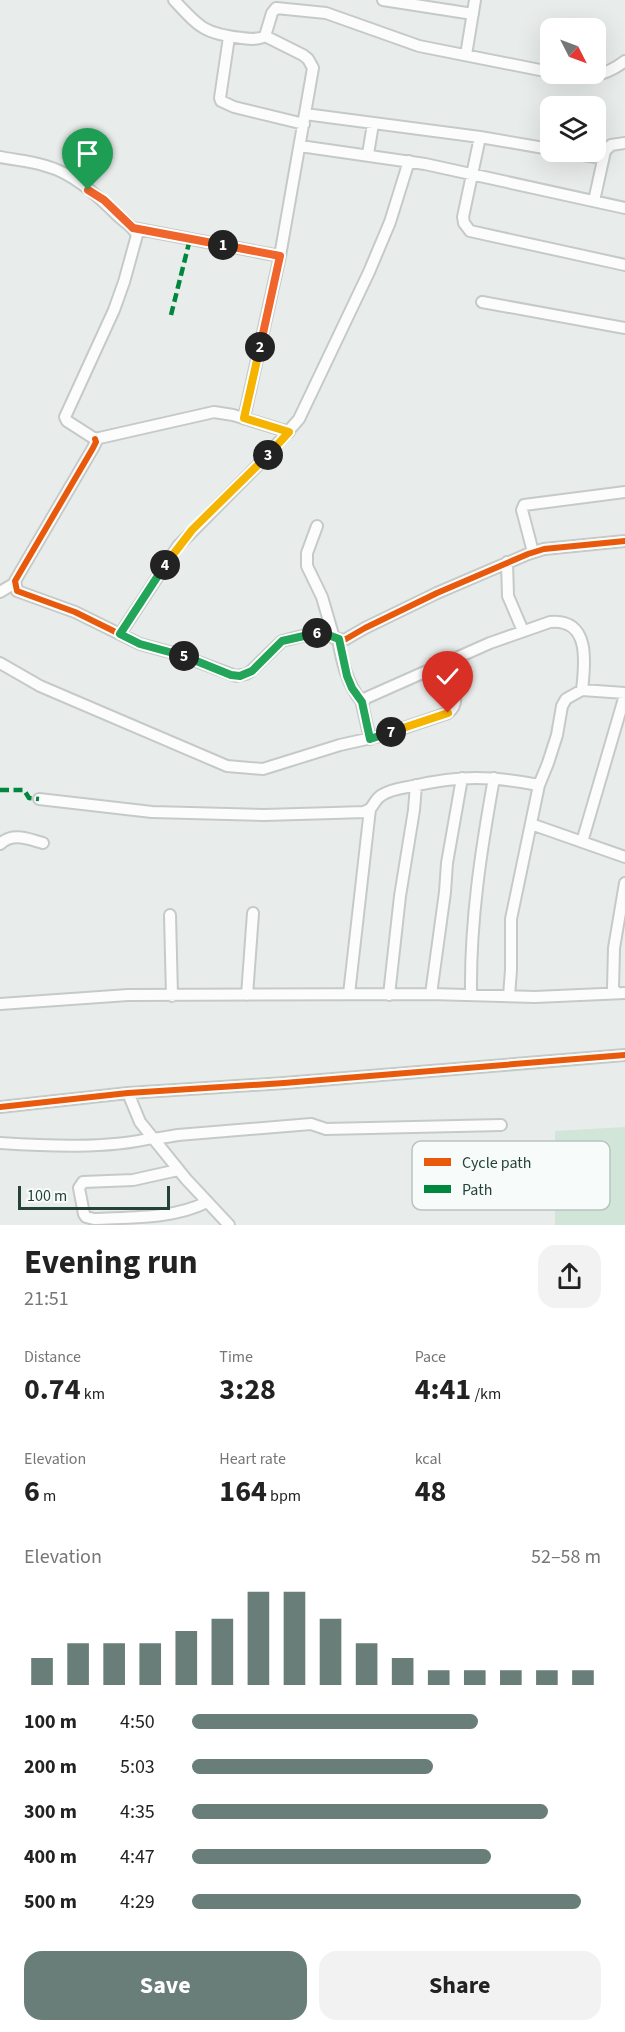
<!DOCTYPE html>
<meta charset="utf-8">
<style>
body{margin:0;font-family:"Source Sans 3",sans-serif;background:#f2f2f2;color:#222;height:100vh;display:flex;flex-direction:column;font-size:22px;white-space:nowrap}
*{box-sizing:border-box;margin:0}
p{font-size:20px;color:#767676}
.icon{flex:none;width:33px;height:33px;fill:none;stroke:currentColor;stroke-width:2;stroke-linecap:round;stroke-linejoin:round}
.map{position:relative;height:1225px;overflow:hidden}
.sheet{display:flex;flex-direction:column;background:#fff;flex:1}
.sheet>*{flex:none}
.needle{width:39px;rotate:132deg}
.tools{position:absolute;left:540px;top:18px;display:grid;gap:12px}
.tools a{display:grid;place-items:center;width:66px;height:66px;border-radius:12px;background:#fff;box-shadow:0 6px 24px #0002;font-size:30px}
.scale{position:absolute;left:18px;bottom:15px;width:152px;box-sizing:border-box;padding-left:6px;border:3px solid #24423a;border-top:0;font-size:16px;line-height:21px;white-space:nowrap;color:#24423a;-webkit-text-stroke:4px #f7fbf9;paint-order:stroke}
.pin{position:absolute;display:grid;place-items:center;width:51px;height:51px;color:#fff;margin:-62px -26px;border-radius:50% 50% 50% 0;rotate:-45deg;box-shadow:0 0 6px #0007}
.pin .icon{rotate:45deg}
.km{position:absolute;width:30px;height:30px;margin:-15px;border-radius:50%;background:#222;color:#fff;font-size:16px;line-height:30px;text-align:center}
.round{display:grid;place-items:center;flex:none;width:63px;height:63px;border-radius:18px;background:#f2f2f2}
.overview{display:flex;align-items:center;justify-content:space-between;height:102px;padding:0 24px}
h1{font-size:33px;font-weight:700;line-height:45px}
.stats{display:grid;grid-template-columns:repeat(3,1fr);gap:9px;height:102px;padding:6px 24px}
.stats div{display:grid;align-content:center}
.stats b{font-size:30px;font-weight:700}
.stats small{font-size:16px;font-weight:400}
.stats p{font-size:16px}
.chart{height:168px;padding:12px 24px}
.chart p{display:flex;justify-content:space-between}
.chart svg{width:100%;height:108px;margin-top:6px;stroke:#697e78;stroke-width:6}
.cta{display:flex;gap:12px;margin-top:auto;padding:12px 24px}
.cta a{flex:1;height:69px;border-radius:18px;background:#697e78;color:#fff;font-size:24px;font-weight:700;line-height:69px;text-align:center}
.cta a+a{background:#f2f2f2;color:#222}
ul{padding:0 24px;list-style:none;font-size:20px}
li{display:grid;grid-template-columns:96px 72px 1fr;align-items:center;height:45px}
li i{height:15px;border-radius:8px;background:#697e78}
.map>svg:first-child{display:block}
</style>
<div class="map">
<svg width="625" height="1225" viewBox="0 0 625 1225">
<rect width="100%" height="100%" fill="#e8edeb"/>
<path fill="#d1e6d8" d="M625,1127V1225H555V1131Z"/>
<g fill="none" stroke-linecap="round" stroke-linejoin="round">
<defs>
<path id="street" d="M174,0C199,27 204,34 242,38C250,39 258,40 265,36L303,55L308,59L313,68L280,256L244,418
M383,0L473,14
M265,36L272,13L276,8L326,13L419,46L550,72
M229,37L220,98L221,101L234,107L304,124
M466,55L475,0
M559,74C585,78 603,78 625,61
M305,114L480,137L463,217L464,223L470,231L625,265
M480,137L550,149
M300,146L425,164L625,208
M564,152L602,158
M368,154L373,124
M0,157C15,160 31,161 46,166C73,173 98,196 117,215C124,222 132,225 137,235L124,282L114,310L65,417L67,421L95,439
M594,201L605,151L611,145L625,143
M133,228L280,256
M482,302L625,328
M95,439L96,442L93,448L15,581L17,591L75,612L140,644L177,654L236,676L246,674L251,671L282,641L314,633H323L342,640L346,639L365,628L437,593L528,554L544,549L625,541
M95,439L214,412L233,415L289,432
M317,526L307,553V566L322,597L334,638
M533,552L522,510L524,505L625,492
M507,562L508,596L523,631
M0,592L15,583
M120,634L178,546L265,458L299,419L369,272L390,222L409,161
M338,639C342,662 347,684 362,702
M0,663L40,686L227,766L263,769L340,745L380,736L448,713C464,701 450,679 444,664
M370,739L362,704L366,698L490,643L550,622C591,618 585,664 582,690
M39,799L152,812L264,815L333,813L364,812L370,809
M531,824L625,857
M582,842L625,695
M0,844C13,832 28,839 43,843
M170,915L172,996
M617,993L613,988L614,948L625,883
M349,994L370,809C374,805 376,798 382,795C391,789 403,788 413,786C461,775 491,776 539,785L548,763L557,735L562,706L566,699L582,690L625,693
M431,994L445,892L447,863L462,778
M471,994C470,921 481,850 494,778
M247,995L253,913
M389,995L400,896L414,810L416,785
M509,996L511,970V919L539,785
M0,1004L128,995L431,994L535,997L625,993
M128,1093L140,1122L186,1179L229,1225
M0,1107L128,1093L284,1083L625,1055
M154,1139L178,1135L311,1124L326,1129L501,1125
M0,1143C46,1146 107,1149 152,1138
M178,1170L133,1180L83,1182L79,1188L84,1214L86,1217L94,1219C132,1217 173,1219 207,1202"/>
</defs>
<use href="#street" stroke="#c5cac8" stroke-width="14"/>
<use href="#street" stroke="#fcfcfc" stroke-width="10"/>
<path stroke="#00873e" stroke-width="4.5" stroke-dasharray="9 4.5" stroke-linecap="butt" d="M171,315L190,239
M0,790H24L29,798L39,799"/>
<defs>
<path id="cycleway" d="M95,439L96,442L93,448L15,581L17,591L75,612L140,644L177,654L236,676L246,674L251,671L282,641L314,633H323L342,640L346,639L365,628L437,593L528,554L544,549L625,541
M0,1107L128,1093L284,1083L625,1055"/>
</defs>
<use href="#cycleway" stroke="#f7fbf9" stroke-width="10"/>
<use href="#cycleway" stroke="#e8590c" stroke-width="6"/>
</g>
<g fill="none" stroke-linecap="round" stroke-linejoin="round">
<defs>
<path id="split-1" d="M88,190L104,200L133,228L223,245"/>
<path id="split-2" d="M223,245L280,256L260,347"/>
<path id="split-3" d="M260,347L244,418L289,432L268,455"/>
<path id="split-4" d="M165,565L192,530L268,455"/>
<path id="split-5" d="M165,565L120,634L140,644L184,656"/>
<path id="split-6" d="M184,656L231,675L240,676L252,671L282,641L317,633"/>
<path id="split-7" d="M317,633H323L339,639L347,676L352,688L362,702L370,739L391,732"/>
<path id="split-8" d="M391,732L448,713"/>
</defs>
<use href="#split-1" stroke="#fff" stroke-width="12"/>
<use href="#split-2" stroke="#fff" stroke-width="12"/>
<use href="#split-3" stroke="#fff" stroke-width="12"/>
<use href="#split-4" stroke="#fff" stroke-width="12"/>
<use href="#split-5" stroke="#fff" stroke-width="12"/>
<use href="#split-6" stroke="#fff" stroke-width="12"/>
<use href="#split-7" stroke="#fff" stroke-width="12"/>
<use href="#split-8" stroke="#fff" stroke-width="12"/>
<use href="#split-1" stroke="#f0652b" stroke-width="8"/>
<use href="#split-2" stroke="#f0652b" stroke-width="8"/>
<use href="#split-3" stroke="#f5b400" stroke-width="8"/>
<use href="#split-4" stroke="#f5b400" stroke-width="8"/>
<use href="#split-5" stroke="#22a559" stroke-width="8"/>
<use href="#split-6" stroke="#22a559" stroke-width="8"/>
<use href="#split-7" stroke="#22a559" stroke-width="8"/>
<use href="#split-8" stroke="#f5b400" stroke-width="8"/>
</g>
<rect x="412" y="1141" width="198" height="69" rx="9" fill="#f7fbf9" stroke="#b8c4c0" stroke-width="1.5"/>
<rect x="424" y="1158" width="27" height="8" fill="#e8590c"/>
<rect x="424" y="1185" width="27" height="8" fill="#00873e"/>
<g font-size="16" fill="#24423a">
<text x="462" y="1168">Cycle path</text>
<text x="462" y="1195">Path</text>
</g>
</svg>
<div class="tools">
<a><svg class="needle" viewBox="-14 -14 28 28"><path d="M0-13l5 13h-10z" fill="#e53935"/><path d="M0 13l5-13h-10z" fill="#767676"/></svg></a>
<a><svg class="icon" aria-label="layers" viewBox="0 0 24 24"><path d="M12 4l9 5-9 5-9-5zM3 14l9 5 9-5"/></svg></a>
</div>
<div class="scale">100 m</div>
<div class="pin" style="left:88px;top:190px;background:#1e9e55"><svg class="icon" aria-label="arrive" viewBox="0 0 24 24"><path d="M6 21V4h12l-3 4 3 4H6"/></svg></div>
<div class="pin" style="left:448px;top:713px;background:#d93025"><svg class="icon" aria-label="check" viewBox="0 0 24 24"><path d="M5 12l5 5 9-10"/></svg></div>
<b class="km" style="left:223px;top:245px">1</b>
<b class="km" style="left:260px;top:347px">2</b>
<b class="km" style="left:268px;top:455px">3</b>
<b class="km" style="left:165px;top:565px">4</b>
<b class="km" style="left:184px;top:656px">5</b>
<b class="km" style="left:317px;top:633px">6</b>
<b class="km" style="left:391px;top:732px">7</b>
</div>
<section class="sheet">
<div class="overview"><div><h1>Evening run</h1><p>21:51</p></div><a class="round"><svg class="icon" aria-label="share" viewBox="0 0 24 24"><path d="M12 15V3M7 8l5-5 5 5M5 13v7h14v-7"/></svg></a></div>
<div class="stats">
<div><p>Distance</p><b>0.74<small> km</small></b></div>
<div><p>Time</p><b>3:28</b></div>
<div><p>Pace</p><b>4:41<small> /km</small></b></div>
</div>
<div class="stats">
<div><p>Elevation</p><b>6<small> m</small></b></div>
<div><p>Heart rate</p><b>164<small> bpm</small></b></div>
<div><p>kcal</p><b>48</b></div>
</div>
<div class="chart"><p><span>Elevation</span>52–58 m</p>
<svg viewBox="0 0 160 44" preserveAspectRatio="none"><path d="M5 44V33M15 44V27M25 44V27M35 44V27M45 44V22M55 44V17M65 44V6M75 44V6M85 44V17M95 44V27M105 44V33M115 44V38M125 44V38M135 44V38M145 44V38M155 44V38"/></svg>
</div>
<ul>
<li><b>100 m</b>4:50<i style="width:70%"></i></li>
<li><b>200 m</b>5:03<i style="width:59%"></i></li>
<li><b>300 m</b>4:35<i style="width:87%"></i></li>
<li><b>400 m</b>4:47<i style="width:73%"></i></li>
<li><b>500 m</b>4:29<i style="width:95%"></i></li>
</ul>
<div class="cta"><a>Save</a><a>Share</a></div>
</section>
